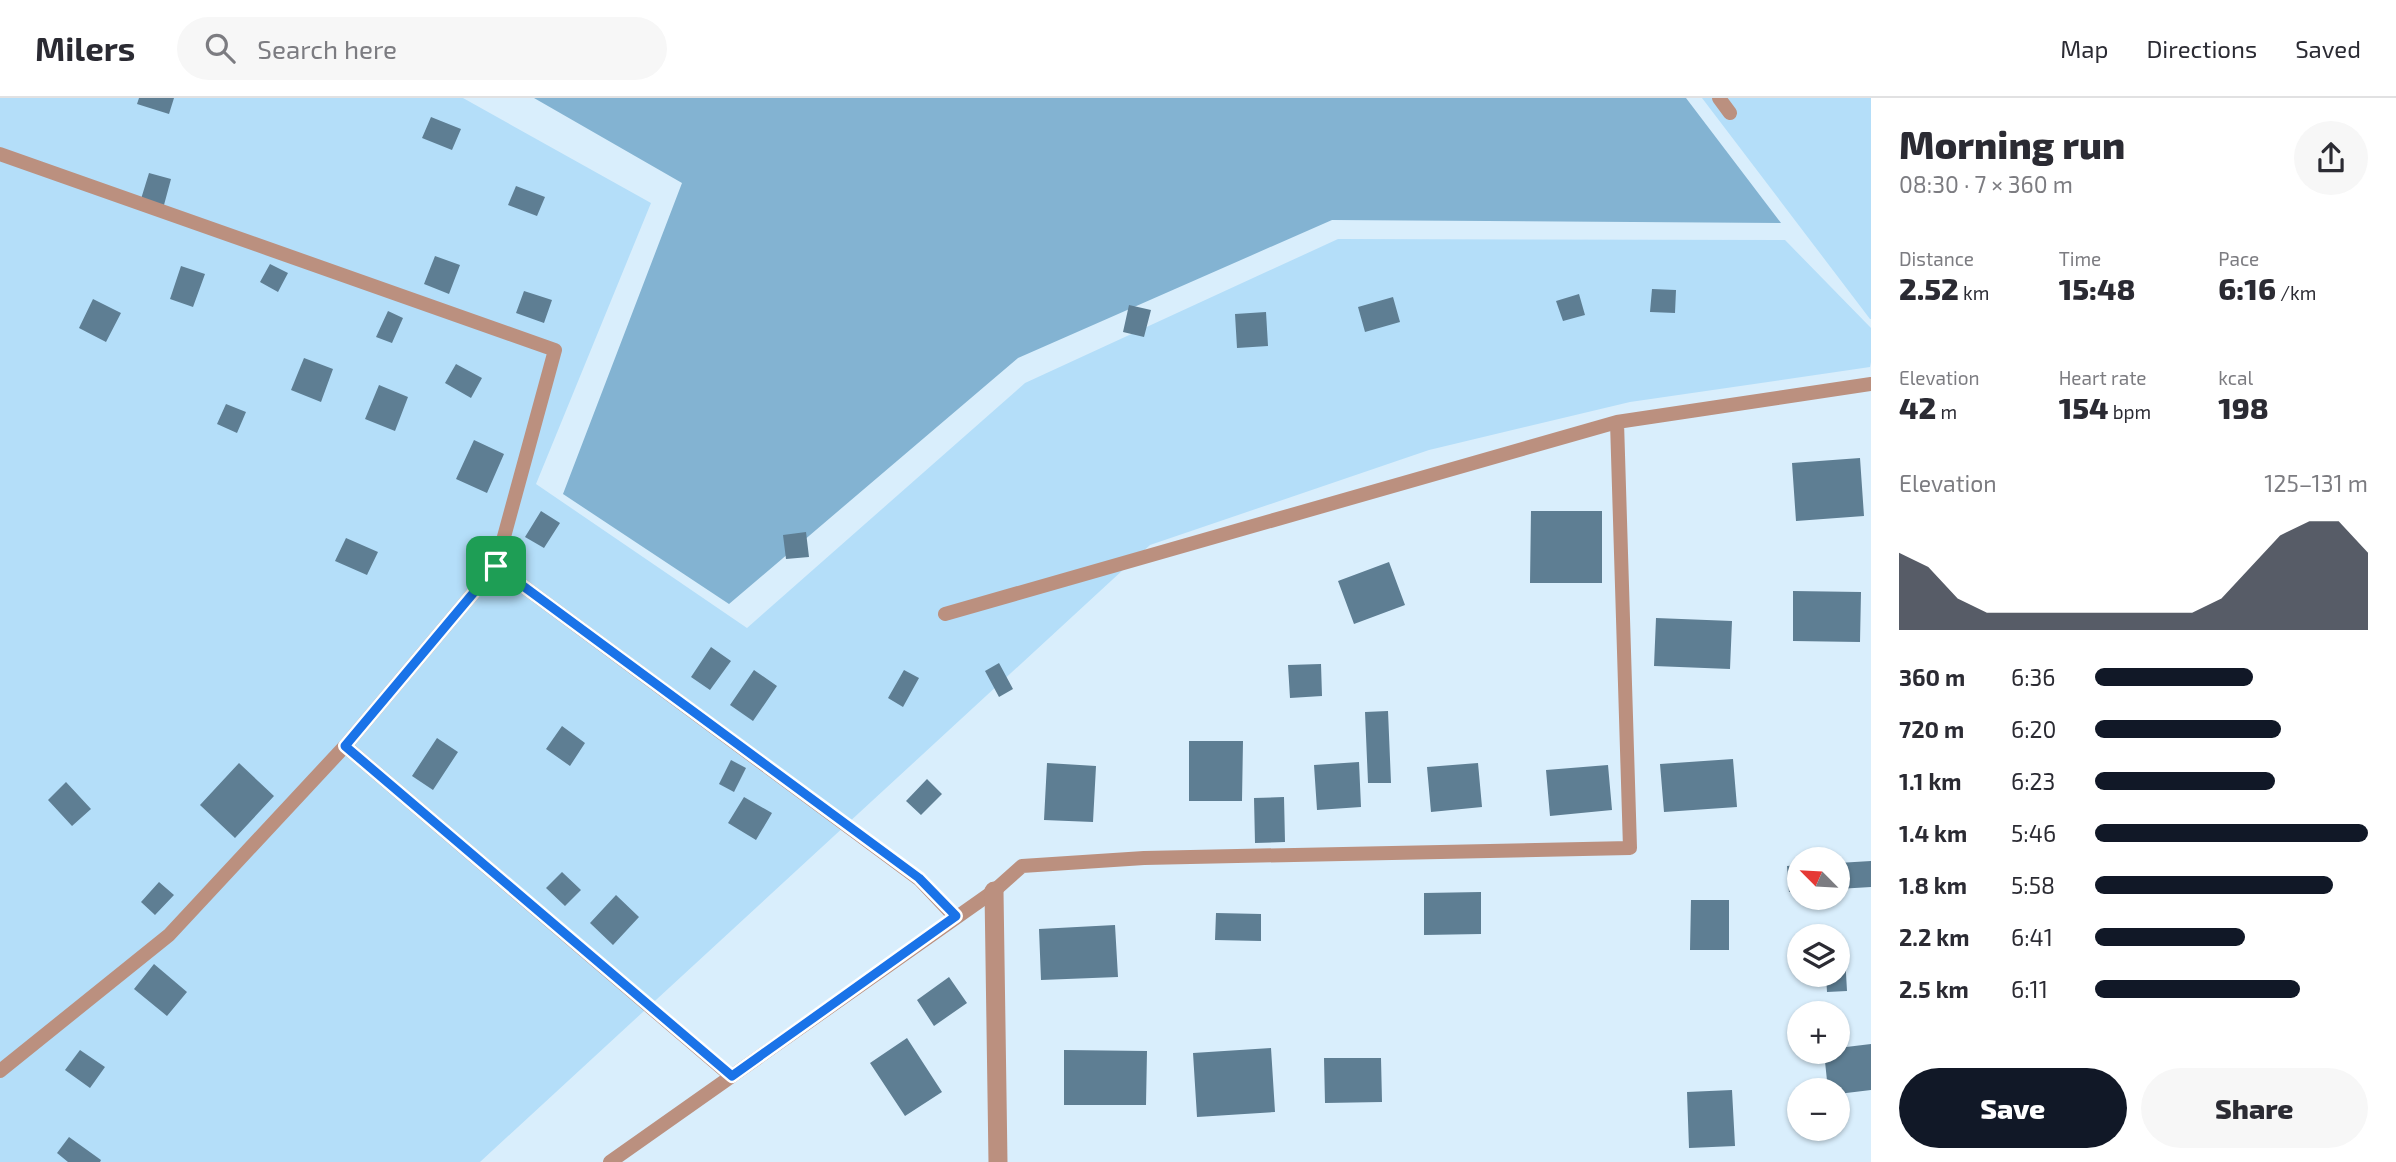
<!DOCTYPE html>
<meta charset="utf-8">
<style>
body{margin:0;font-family:"Exo 2",sans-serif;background:#f7f7f7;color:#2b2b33;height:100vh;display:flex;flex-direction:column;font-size:26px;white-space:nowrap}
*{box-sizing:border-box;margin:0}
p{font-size:23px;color:#7c7c81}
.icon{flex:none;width:38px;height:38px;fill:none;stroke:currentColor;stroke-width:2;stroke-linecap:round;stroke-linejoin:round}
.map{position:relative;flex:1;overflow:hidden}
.sheet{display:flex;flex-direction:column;background:#fff;width:525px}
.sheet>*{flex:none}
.needle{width:46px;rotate:294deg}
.buttons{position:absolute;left:1787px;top:749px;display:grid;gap:14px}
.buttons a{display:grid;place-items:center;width:63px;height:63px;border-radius:50%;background:#fff;box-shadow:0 2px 5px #0004;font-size:35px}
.pin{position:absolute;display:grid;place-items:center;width:60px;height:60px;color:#fff;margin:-30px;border-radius:14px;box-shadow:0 4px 10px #0006}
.round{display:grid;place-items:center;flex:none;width:74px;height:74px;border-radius:37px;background:#f7f7f7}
.overview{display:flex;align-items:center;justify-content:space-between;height:119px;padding:0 28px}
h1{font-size:38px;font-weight:800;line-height:52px}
.metrics{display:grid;grid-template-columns:repeat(3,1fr);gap:10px;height:119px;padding:7px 28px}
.metrics div{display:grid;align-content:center}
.metrics b{font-size:30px;font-weight:800}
.metrics small{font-size:19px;font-weight:400}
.metrics p{font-size:19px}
.chart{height:196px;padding:14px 28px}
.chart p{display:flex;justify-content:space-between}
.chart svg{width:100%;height:126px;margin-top:7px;fill:#111827;opacity:.7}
.cta{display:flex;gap:14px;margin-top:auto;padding:14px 28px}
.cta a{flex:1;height:80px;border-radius:42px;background:#111827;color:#fff;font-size:28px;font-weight:800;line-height:80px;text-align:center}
.cta a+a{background:#f7f7f7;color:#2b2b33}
ul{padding:0 28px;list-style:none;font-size:23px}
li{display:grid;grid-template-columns:112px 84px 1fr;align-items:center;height:52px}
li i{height:18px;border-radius:9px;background:#111827}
header{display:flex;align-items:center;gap:42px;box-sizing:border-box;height:98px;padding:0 35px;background:#fff;border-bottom:2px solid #e1e1e2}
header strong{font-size:33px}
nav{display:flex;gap:38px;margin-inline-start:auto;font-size:24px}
.search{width:490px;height:63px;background:#f7f7f7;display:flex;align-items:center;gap:18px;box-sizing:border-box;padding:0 24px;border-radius:38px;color:#7c7c81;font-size:26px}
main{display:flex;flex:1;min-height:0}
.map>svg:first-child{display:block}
</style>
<header>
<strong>Milers</strong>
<div class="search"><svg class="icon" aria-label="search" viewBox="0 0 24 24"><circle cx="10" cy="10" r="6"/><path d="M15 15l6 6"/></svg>Search here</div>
<nav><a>Map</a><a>Directions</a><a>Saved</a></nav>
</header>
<main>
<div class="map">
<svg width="1871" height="1064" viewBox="0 0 1871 1064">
<rect width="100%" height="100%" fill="#d9eefc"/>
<path fill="#b4def9" d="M0,0H463L651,105L536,386L747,530L1025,285L1338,141L1785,142L1871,230V264L1870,269L1630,304L1429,352L1150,447L480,1064H0Z
M1702,0H1871V221H1870Z"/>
<path fill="#83b3d2" d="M534,0H1686L1781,125L1332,122L1018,260L729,506L563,396L682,85Z"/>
<path fill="#5e7e93" d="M139,0H174L169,16L137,6Z
M431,19L461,31L452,52L422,40Z
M149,75L171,81L164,107L141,101Z
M516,88L545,99L537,118L508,107Z
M435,158L460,167L449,196L424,186Z
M270,166L288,175L278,194L260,184Z
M181,168L205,176L193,209L170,201Z
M1652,191L1676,192L1675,215L1650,214Z
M524,193L552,202L544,225L516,215Z
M1579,196L1585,217L1563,223L1556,203Z
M1393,199L1400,224L1365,234L1358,209Z
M93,201L121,215L106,244L79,230Z
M1129,207L1151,212L1144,239L1123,234Z
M388,213L403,220L392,245L376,239Z
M1266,214L1268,248L1237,250L1235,216Z
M304,260L333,271L321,304L291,292Z
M456,266L482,280L471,300L445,285Z
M379,287L408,299L395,333L365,321Z
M226,306L246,314L237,335L217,326Z
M474,342L504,356L487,395L456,381Z
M1860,360L1864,418L1796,423L1792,365Z
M541,413L560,425L544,450L525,439Z
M1531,413H1602V485H1530Z
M806,434L809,459L786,461L783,437Z
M346,440L378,454L367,477L335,463Z
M1389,464L1405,507L1354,526L1338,483Z
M1793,493L1861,494L1860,544L1793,543Z
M1656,520L1732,523L1730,571L1654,568Z
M711,549L731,563L710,592L691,579Z
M999,565L1013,591L999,599L985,573Z
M1321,566L1322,598L1290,600L1288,567Z
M754,572L777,588L753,623L730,607Z
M904,572L919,580L903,609L888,600Z
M1388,613L1391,685H1368L1365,614Z
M562,628L585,645L570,668L546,651Z
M437,640L458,654L433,692L412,678Z
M1189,643H1243L1242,703H1189Z
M1733,661L1737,709L1664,714L1660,666Z
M731,662L746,670L734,694L719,686Z
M1359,664L1361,709L1317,712L1314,667Z
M239,665L274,698L235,740L200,707Z
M1047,665L1096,668L1093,724L1044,722Z
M1478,665L1482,709L1431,714L1427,669Z
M1608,667L1612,712L1550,718L1546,672Z
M927,681L942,696L921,717L906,703Z
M66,684L91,711L72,728L48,702Z
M744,699L772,715L756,742L728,725Z
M1284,699L1285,744L1255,745L1254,700Z
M1871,763V789L1838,791V765Z
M1799,767V793L1789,794L1787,768Z
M562,774L581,792L565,808L546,790Z
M159,784L174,797L155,817L141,804Z
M1481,794V836L1424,837V795Z
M616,797L639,819L613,847L590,825Z
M1691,802H1729V852H1690Z
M1216,815L1261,816V843L1215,842Z
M1115,827L1118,879L1041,882L1039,831Z
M1838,857H1845L1847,893L1827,894L1826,877H1838Z
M154,866L187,894L167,918L134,891Z
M949,879L967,905L934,928L917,902Z
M907,940L942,994L905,1018L870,965Z
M1871,946V992L1838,996V992H1828L1824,954H1838V950Z
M1271,950L1275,1014L1197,1019L1193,955Z
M80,952L105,969L90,990L65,972Z
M1064,952L1147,953L1146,1007H1064Z
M1324,960H1381L1382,1004L1325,1005Z
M1732,992L1735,1048L1689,1050L1687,994Z
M69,1039L101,1062L100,1064H68L57,1055Z"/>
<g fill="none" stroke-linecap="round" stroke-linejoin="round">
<path stroke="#bb907f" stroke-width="14" d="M1719,0L1730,15
M0,56L555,252L496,468L919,781L955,819
M496,468L345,648L731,978
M945,516L1617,324
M0,973L169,837L345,648
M610,1064L994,793L1022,768L1144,760L1630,750L1617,324L1871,286"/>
<path stroke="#bb907f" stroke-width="19" d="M994,793L998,1064"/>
</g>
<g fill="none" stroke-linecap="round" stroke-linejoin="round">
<defs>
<path id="route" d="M496,468L919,780L956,818L732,978L345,648Z"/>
</defs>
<use href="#route" stroke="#fff" stroke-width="14"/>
<use href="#route" stroke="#1a73e8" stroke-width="9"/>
</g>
</svg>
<div class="buttons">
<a><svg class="needle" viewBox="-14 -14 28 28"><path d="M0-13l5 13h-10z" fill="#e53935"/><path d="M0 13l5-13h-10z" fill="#7c7c81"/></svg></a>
<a><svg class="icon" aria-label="layers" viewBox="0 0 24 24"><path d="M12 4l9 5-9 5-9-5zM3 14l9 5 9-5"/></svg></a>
<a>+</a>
<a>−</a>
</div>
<div class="pin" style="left:496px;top:468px;background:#1e9e55"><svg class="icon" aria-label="arrive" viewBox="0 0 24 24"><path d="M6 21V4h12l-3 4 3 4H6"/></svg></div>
</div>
<section class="sheet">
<div class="overview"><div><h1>Morning run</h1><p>08:30 · 7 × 360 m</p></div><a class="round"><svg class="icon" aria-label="share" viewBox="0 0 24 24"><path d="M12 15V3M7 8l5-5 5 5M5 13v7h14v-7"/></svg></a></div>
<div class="metrics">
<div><p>Distance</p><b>2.52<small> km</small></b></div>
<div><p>Time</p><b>15:48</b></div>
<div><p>Pace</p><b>6:16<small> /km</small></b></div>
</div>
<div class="metrics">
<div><p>Elevation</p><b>42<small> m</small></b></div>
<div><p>Heart rate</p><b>154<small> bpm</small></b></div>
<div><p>kcal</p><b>198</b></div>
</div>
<div class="chart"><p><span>Elevation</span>125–131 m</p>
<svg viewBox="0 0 160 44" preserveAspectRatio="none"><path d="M0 44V17L10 22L20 33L30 38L40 38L50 38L60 38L70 38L80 38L90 38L100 38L110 33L120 22L130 11L140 6L150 6L160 17V44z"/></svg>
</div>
<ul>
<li><b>360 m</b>6:36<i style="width:58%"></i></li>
<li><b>720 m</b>6:20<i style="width:68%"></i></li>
<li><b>1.1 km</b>6:23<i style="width:66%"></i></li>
<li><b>1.4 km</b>5:46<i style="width:100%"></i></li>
<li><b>1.8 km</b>5:58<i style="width:87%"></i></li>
<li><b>2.2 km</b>6:41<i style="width:55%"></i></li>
<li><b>2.5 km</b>6:11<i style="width:75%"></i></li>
</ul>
<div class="cta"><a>Save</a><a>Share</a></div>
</section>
</main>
